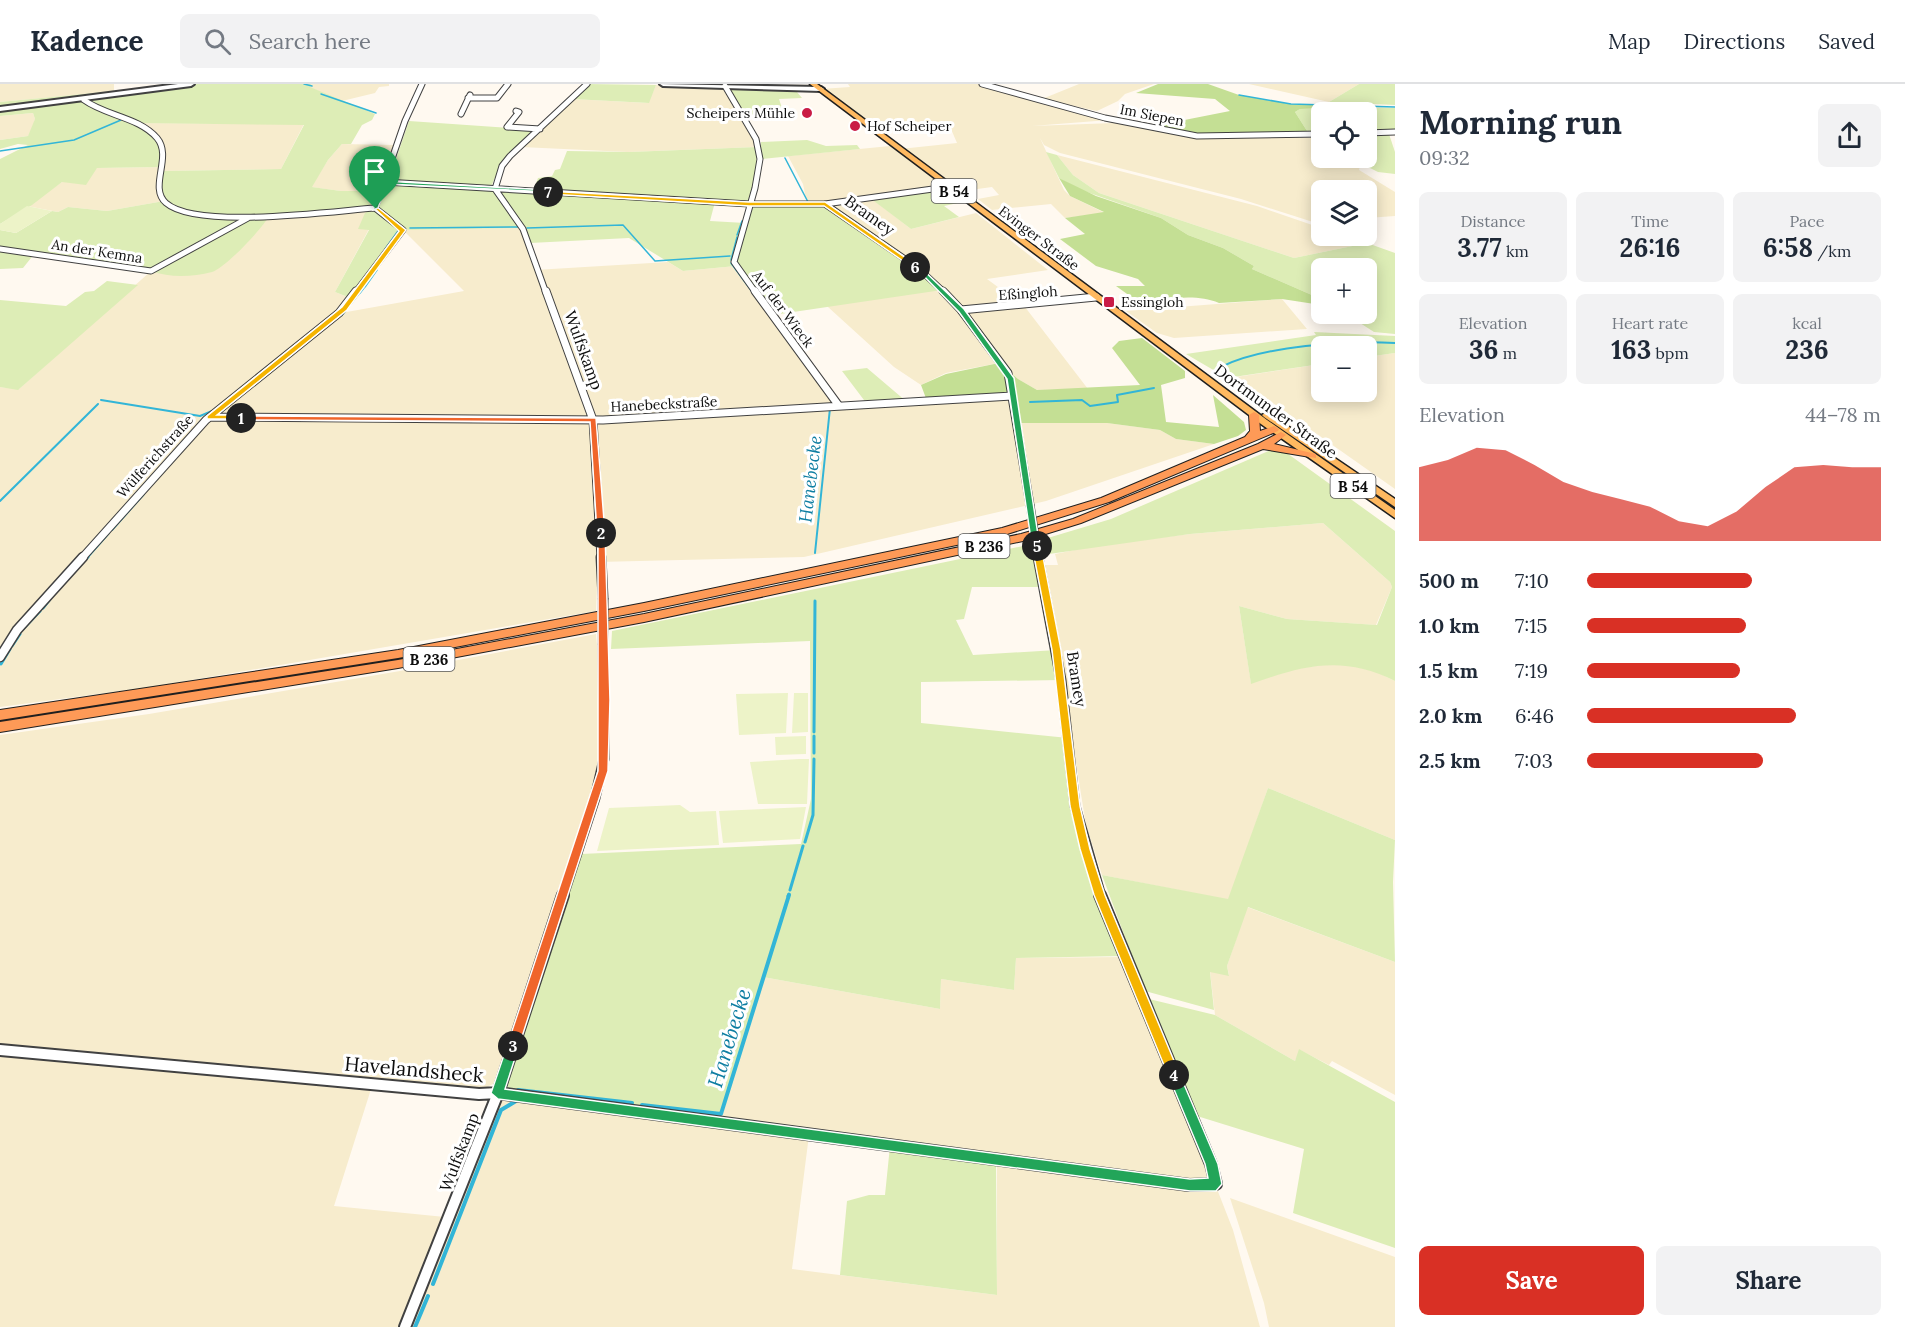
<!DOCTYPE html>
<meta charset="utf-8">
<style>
body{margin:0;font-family:Lora,serif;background:#f2f2f3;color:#1f2937;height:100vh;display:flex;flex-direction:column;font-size:22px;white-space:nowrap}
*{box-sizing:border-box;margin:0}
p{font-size:20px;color:#747a83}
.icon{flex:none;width:33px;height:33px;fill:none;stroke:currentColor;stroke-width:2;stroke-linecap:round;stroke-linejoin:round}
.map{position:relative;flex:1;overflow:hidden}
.drawer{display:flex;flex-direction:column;background:#fff;width:510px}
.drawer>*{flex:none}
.controls{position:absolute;left:1311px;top:18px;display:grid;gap:12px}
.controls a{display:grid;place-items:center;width:66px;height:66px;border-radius:9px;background:#fff;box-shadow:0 3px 15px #0003;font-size:30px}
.pin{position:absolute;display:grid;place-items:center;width:51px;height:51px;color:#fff;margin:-62px -26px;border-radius:50% 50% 50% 0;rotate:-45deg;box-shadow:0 0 6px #0007}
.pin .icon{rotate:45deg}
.km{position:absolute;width:30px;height:30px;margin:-15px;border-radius:50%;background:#222;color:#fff;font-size:16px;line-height:30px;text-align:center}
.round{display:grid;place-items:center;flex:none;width:63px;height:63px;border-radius:9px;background:#f2f2f3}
.overview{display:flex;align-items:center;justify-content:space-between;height:102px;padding:0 24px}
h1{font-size:33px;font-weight:700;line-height:45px}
.stats{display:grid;grid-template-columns:repeat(3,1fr);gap:9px;height:102px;padding:6px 24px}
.stats div{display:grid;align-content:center;border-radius:9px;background:#f2f2f3;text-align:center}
.stats b{font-size:26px;font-weight:700}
.stats small{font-size:16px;font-weight:400}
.stats p{font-size:16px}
.chart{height:168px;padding:12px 24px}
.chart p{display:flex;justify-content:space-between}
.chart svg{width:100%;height:108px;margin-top:6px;fill:#d93025;opacity:.7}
.button{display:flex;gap:12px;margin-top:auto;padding:12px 24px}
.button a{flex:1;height:69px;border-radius:9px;background:#d93025;color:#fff;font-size:24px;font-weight:700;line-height:69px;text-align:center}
.button a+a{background:#f2f2f3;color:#1f2937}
ul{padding:0 24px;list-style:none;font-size:20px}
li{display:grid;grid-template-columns:96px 72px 1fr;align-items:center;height:45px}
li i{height:15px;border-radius:8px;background:#d93025}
header{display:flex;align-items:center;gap:36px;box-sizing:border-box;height:84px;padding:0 30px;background:#fff;border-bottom:2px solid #e0e1e3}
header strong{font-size:28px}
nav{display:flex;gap:33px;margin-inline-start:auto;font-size:21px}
.search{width:420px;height:54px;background:#f2f2f3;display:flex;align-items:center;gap:15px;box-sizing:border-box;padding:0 21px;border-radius:9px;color:#747a83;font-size:22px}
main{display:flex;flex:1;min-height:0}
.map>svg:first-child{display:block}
</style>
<header>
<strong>Kadence</strong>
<div class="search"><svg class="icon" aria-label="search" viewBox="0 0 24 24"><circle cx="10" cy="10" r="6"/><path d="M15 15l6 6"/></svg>Search here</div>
<nav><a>Map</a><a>Directions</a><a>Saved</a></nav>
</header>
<main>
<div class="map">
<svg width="1395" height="1243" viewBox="0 0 1395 1243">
<rect width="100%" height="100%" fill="#fff9f0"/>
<path fill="#f7eccd" d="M0,0H114V7L0,18Z
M311,0H389V2L379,3L375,9L342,17L309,3Z
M848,0H978L1109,36L1032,42L1114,39L1196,54H1311L1321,60L1322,74H1345L1360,82L1359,86L1395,108V132L1367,134L1366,106H1322L1321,137L1313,138L1241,115L1060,69L1044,61L1040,54L1064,106L1070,112L1105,129L1065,134L1051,120L992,126L978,115L999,111L992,103L956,108L900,65L957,59L951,45L878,49L821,5L850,3Z
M1079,0H1154L1125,10L1118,17L1097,27L1042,15Z
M1249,0H1359L1329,18Z
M656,1L724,5L736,21L757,63L628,68L521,63L572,15L648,19Z
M33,29L35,35L33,45L28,52L0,56V32Z
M133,39L304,40L281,85L163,87L164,117L107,127L68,123L58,128L27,122L62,98L97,84L164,83Z
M342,60L394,61L377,107H341L311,103L328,76Z
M890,62L947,102L871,114L911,145L976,129L1048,186L987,195L1025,223L1088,305L1037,306L1018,295L999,279L946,289L921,301L894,283L828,223L803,100L788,72Z
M1057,71L1257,122L1321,144L1322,152H1344L1367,159L1294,174L1099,109L1073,91Z
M375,124L359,145H369L335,208L353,215L341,229L464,207L403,146L521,144L535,186L668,178L683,187L736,182L839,322L1012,312L1018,339H1107L1160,346L1176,355L1214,360L1046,417L804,473L598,478L596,527L151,603L0,623V303L19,305L151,187L268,132Z
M1282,215L1307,245L1174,254L1157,249L1126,227Z
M1395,269V405L1236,293L1321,280L1322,308H1366L1367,273Z
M1323,439L1390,498L1392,503L1376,541L1287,535L1239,522L1251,599L1290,586L1321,581H1349L1377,588L1395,597V756L1268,704L1229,816L1102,791L1086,741L1044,481H1058L1055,470L1099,461L1190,450Z
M596,550L601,610V676L572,772L497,998L481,1006L0,965V651L149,630L400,587Z
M1247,823L1395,878V1011L1332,977L1329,981L1300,966L1295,977L1215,931L1210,887L1229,891L1227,882Z
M1123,873L1216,1104L809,1051L792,1185L997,1211V1077L1217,1105L1233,1146L1260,1243H411L502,1013L720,1039L763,893L940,925L941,895L1014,906L1016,874Z
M0,967L372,1002L334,1122L445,1133L400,1243H0Z
M1230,1114L1395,1173V1243H1269L1264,1219Z"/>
<path fill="#ddedb6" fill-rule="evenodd" d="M192,0H311L310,3L375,30L372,36L362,41L351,60H342L328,76L312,103L341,107H385L409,37L539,46L500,82L490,105L533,107L538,94L552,92L555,86L560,85L567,67L629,68L757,63L756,93L749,120L821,119L918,184L942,206L773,231L736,182L683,187L629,154L530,159L521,144L403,146L353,215L335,208L369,146L358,145L365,129L373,125L269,132C262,145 225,184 212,188C192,193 170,194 151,187L35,169L23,184L0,185V146L16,149L52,127L58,128L68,123L107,127L164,117L160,106L163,87L281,85L304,41L135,39L157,54L164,83L97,84L86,101L62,98L32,121L0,140V75L28,61L18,60L0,65V56L28,52L35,35L33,29L0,32V18L114,7L116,10ZM715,118L748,120L745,139L710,137Z
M587,0L656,1L649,19L572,15Z
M1359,0H1395V21L1329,18Z
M731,4L797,8L802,14L779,15L782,24L759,26L760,30L746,31L729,7Z
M1359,23L1395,24V46L1367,47L1366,28H1322L1321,49L1309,50L1295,28L1300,25Z
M1367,49L1389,50L1395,68V90L1378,88L1350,74H1366Z
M807,56L826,62L857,61L860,65L761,75V58Z
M1046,68L1057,71L1073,91L1099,109L1294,174L1367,159L1395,169V250L1374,248L1346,230H1366V184H1322L1321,215L1252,185L1254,182L1223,164L1188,151L1161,134L1081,106L1059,94Z
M947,102L967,117L944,122L959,133L911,145L870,114Z
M107,197L138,201L18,306L0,303V216L66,222L85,208L94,207Z
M1314,248L1395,252V269L1367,273L1366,262H1322L1321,280L1227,294L1186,270L1316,251Z
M867,284L907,318L867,320L842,287Z
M1273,365L1284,367L1395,447V597C1343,571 1304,581 1251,600L1239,522L1287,535L1377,541L1392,503L1390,498L1323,439L1190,450L1042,471L1041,456L1111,435Z
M1033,460L1041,503H972L964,535L956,536L973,571L1057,566L1061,596L921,598V639L1068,654L1074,723L1082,764L1123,872L1016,874L1014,906L941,895L940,925L763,893L719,1039L504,1007L581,770L801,760L811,715L810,557L611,565L612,547Z
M1268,704L1395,756L1393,798L1395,878L1248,823L1227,882L1229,892L1210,888L1214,926L1145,907L1102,791L1228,815Z
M1149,915L1215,931L1295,977L1299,965L1395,1018V1164L1293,1129L1304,1065L1197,1032Z
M890,1062L996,1077L997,1211L840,1191L847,1117L869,1111H885Z"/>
<path fill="#c4df94" d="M1158,0H1208L1239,11L1289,20L1359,23L1300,25L1295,28L1309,50L1205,52L1149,43L1230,27L1215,15L1136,9Z
M1059,94L1096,112L1161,134L1188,151L1223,164L1254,182L1252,185L1321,215V221L1282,215L1219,219C1195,209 1165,215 1141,220L1116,202H1145L1138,195L1096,182L1060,155L1085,150L1065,134L1104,128L1070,112Z
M1142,254L1185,287V294L1161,301L1166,338L1219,343L1213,311L1244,338L1246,346L1238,352L1214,360L1176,355L1160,346L1107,339H1017L1012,312L927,317L921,301L946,290L999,279L1018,295L1037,306L1140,301L1112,264L1119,257Z"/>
<path fill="#edf3c8" d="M27,122L52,127L16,149L0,146V140Z
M788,609L786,649L739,651L736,610Z
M794,609H808V648L792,649Z
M806,652V670L776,671L775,653Z
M799,675H809L807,720H758L750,678Z
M680,721L690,728L716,727L719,761L597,767L609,724Z
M806,723L800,755L723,759L719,727Z"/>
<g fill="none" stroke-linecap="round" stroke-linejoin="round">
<path stroke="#32b5d7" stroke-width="1.5" d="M304,0L312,2
M321,10L376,29
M1239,11L1291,20L1395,23
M0,67L74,56L121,36
M785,74L808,118H805
M410,144L519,143
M527,144L623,141L655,177L730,172
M737,151L742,137
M385,165L398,147
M731,176L737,153
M731,179L753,209
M365,203L377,186
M360,209L364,204"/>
<path stroke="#32b5d7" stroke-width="2" d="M752,207L764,224
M342,231L361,207
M1221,283C1261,262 1349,256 1395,259
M101,316L200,332L212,327
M1030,318L1082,316L1090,322L1118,318L1117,311L1154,304
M0,417L98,320
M112,446L144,410
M815,469L830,324
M87,474L109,449"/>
<path stroke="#32b5d7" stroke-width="3" d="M84,477L88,473
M43,524L50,515
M23,545L40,527
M12,562L20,550
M1,580L10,565
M814,648L815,517
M814,652V669
M805,758L813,731L814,675
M790,806L803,762
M788,812L789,810"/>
<path stroke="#32b5d7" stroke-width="4" d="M518,1006L632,1019
M642,1021L721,1030L789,811
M433,1200L501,1026L516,1017
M415,1243L428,1212"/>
<defs>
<path id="minor-far3" d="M982,0L1105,34L1197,52L1322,50
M725,2L756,55L760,75L755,104L734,178L756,209
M468,14H497L508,0
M84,16C106,32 139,33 157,54C173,73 148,103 166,119C197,146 333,127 375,124
M516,27L519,28L507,43L540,45
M461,30L470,11
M1366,49L1395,48
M385,98L749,120H825L940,104
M825,120L918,184L945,209
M375,124L405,37L422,0
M0,165L151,187L248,134
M355,209L403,146L375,124
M546,209L523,145L495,105L502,82L510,72L587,0"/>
<path id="minor-far2" d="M546,207L593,336L601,474
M755,207L839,322
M943,207L961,226L1008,289L1030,421
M961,226L1096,213
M210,333L603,336L1012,312
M1038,471L1039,474
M82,474L206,336L339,229L356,207"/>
<path id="minor-far1" d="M601,473L603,514
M1038,473L1061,596L1075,722L1101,812
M0,573L17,546L83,473
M563,812L595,714L604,675L603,561"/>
<path id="minor" d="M0,966L479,1010L498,1009L1189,1101L1216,1100L1211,1080L1100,811
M405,1243L498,1009L563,811"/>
<path id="tertiary" d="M178,0H194L191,2L0,27V23Z
M660,0L821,3L824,5L821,7L663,2Z"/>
<path id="primary" d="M810,0H817L1267,336L1395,426V434L1261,340Z
M1267,328L1395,415V423L1264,333L1262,331Z"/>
<path id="trunk" d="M1254,328L1259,331L1260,347L1274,342L1279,345L1278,347L1109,418L1004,451L644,527L398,574L0,636V626L398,566L644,519L1002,444L1101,414L1245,353L1250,347L1249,331Z
M1281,348L1286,351L1274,360L1316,370V374L1263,365L1081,439L1023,457L644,538L398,584L0,648V638L398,576L644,530L1021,450L1073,435L1258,360Z"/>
</defs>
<use href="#minor-far3" stroke="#414141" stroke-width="7"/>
<use href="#minor-far2" stroke="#414141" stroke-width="9"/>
<use href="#minor-far1" stroke="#414141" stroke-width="11"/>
<use href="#minor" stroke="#414141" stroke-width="14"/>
<use href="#tertiary" stroke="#414141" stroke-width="4"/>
<use href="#primary" stroke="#1f1f1f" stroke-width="3"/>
<use href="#trunk" stroke="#1f1f1f" stroke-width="2"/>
<use href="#minor-far3" stroke="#fff" stroke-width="5"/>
<use href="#minor-far2" stroke="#fff" stroke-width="7"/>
<use href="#minor-far1" stroke="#fff" stroke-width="8"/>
<use href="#minor" stroke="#fff" stroke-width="10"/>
<use href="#tertiary" fill="#fff" fill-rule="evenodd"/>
<use href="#primary" fill="#ffb960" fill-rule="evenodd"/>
<use href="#trunk" fill="#fe9a57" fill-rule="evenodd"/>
<defs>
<path id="minor-bridge-far1" d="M1030,421L1038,471"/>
<path id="minor-bridge" d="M603,514V561"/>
</defs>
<use href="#minor-bridge-far1" stroke="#414141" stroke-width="9" stroke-linecap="butt"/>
<use href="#minor-bridge" stroke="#414141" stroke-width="11" stroke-linecap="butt"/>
<use href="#minor-bridge-far1" stroke="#fff" stroke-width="7"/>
<use href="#minor-bridge" stroke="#fff" stroke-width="8"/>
</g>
<path fill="#f5b400" stroke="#fff" stroke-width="1.5" d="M373,123H377L406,146L347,226L217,331H241L244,335H207V332L342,223L399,147Z"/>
<path fill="#f0652b" stroke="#fff" stroke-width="1.5" d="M238,332L596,334L605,449L601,452L597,449L590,338L241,336Z"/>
<path fill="#f0652b" stroke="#fff" stroke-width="1.5" d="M598,447L605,449L610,616L608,687L519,962L513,967L507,962L598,687Z"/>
<path fill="#22a559" stroke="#fff" stroke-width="1.5" d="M513,957L519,962L505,1005L1190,1095L1208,1094L1205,1080L1168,991L1174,985L1180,991L1218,1080L1222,1100L1216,1107H1190L498,1015L491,1009L507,962Z"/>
<path fill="#f5b400" stroke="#fff" stroke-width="1.5" d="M1037,459L1041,462L1061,566L1080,722L1090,765L1105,811L1180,991L1174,996L1168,991L1094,811L1080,765L1070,722L1052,566L1032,462Z"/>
<path fill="#22a559" stroke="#fff" stroke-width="1.5" d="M913,181H918L964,225L1014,294L1040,464L1032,462L1007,295L959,228Z"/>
<path fill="#f5b400" stroke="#fff" stroke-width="1.5" d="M546,107L749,118H825L919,183L913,184L824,122H749L548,110Z"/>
<path fill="#22a559" stroke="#fff" stroke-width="1.5" d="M383,97L548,106L551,108L387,100L378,124L373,126Z"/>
<g fill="#c91c46" stroke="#fff" stroke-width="2">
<circle cx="807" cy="29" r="6"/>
<circle cx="855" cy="42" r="6"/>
<rect x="1103" y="212" width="12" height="12" rx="3"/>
</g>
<g text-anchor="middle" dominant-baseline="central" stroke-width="6" stroke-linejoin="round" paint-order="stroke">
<g font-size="14" fill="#0e0e0e" stroke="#fff" text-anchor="start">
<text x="795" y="29" text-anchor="end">Scheipers Mühle</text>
<text x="867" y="42">Hof Scheiper</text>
<text x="1121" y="218">Essingloh</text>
</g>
<g font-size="14" fill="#0e0e0e" stroke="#fff">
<text transform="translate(1152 31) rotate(11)">Im Siepen</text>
<text transform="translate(1039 154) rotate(37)">Evinger Straße</text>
<text transform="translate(97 167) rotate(9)">An der Kemna</text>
<text transform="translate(1028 209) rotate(-4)">Eßingloh</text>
<text transform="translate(783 225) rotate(53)">Auf der Wieck</text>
<text transform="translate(664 320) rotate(-3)">Hanebeckstraße</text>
<text transform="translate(155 372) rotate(-48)">Wülferichstraße</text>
</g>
<g fill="#fff" stroke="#565656" stroke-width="1.5">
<rect x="931.5" y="95" width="45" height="24" rx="4.5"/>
<rect x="1330.5" y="390" width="45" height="24" rx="4.5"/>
<rect x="958.5" y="450" width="51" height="24" rx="4.5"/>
<rect x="403.5" y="563" width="51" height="24" rx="4.5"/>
</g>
<g font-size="15" font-weight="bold" fill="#0e0e0e">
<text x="954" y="107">B 54</text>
<text x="1353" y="402">B 54</text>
<text x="984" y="462">B 236</text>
<text x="429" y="575">B 236</text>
</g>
<g font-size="16" fill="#0e0e0e" stroke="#fff">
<text transform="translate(870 131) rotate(35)">Bramey</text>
<text transform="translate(584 266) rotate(70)">Wulfskamp</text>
<text transform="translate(1276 327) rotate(36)">Dortmunder Straße</text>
<text transform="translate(1077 595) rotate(81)">Bramey</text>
<text transform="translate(459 1068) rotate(-69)">Wulfskamp</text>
</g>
<g font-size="18" font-style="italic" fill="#0e7ea2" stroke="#fff">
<text transform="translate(810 395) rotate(-83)">Hanebecke</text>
</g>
<g font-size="20" fill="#0e0e0e" stroke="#fff">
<text transform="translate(414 985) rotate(5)">Havelandsheck</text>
</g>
<g font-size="21" font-style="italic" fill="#0e7ea2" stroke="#fff">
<text transform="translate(729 954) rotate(-73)">Hanebecke</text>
</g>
</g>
</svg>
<div class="controls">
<a><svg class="icon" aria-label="locate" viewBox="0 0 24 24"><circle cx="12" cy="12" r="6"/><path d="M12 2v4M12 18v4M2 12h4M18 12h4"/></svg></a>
<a><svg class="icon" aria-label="layers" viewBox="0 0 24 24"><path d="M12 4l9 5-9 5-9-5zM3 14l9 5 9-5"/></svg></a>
<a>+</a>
<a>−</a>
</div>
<div class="pin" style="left:375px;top:124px;background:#1e9e55"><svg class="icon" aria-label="arrive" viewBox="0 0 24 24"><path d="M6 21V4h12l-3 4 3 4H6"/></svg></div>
<b class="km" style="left:241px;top:334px">1</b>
<b class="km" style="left:601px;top:449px">2</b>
<b class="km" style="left:513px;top:962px">3</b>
<b class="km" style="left:1174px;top:991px">4</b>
<b class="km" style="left:1037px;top:462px">5</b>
<b class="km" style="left:915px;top:183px">6</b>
<b class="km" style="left:548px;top:108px">7</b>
</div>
<section class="drawer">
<div class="overview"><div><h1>Morning run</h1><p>09:32</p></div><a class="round"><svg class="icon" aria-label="share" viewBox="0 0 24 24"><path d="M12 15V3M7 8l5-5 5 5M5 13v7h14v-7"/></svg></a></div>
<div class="stats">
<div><p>Distance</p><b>3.77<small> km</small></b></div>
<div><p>Time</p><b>26:16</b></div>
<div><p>Pace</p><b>6:58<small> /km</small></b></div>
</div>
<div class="stats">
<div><p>Elevation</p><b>36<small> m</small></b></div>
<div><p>Heart rate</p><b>163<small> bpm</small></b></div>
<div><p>kcal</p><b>236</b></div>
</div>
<div class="chart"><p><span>Elevation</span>44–78 m</p>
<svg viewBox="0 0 160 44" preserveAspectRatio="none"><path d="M0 44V14L10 11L20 6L30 7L40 13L50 20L60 24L70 27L80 30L90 36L100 38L110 32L120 22L130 14L140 13L150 14L160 14V44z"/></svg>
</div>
<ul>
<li><b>500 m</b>7:10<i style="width:56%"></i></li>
<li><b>1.0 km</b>7:15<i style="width:54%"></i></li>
<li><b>1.5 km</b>7:19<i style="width:52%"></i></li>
<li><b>2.0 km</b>6:46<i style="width:71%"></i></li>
<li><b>2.5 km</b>7:03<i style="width:60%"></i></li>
</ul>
<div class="button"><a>Save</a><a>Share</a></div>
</section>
</main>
